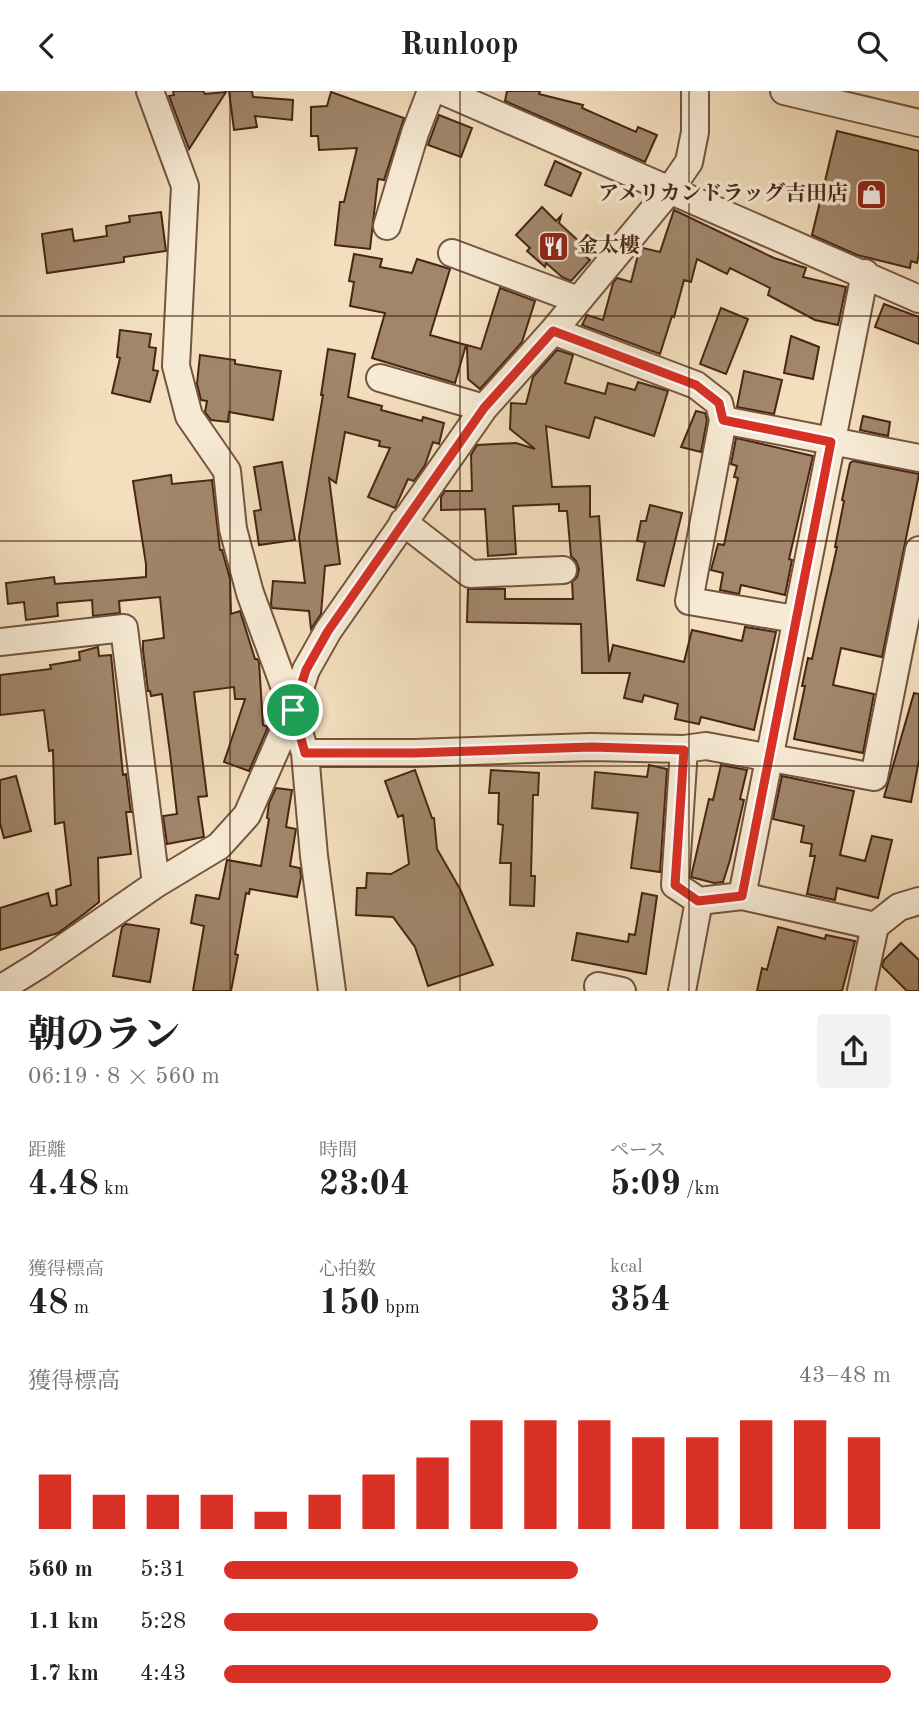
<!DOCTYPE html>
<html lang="ja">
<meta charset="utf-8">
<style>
body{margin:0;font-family:"Old Standard TT","Noto Serif JP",serif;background:#f2f2f2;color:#222;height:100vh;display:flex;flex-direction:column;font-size:26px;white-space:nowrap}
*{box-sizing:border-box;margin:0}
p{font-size:23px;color:#767676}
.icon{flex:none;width:38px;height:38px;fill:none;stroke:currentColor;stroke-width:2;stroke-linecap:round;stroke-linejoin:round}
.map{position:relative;height:900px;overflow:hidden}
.panel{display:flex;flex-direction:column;background:#fff;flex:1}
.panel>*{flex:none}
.pin{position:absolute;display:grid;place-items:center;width:60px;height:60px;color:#fff;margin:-30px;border:4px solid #fff;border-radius:50%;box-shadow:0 2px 7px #0007}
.round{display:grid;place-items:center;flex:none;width:74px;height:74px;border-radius:7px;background:#f2f2f2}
.summary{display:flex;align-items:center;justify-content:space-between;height:119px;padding:0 28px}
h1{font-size:38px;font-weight:800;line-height:52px}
.metrics{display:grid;grid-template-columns:repeat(3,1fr);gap:10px;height:119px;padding:7px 28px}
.metrics div{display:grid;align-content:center}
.metrics b{font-size:35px;font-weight:800}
.metrics small{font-size:19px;font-weight:400}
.metrics p{font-size:19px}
.chart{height:196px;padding:14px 28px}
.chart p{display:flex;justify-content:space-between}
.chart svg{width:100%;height:126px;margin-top:7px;stroke:#d93025;stroke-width:6}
ul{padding:0 28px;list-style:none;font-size:23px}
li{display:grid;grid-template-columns:112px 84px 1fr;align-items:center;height:52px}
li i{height:18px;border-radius:9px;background:#d93025}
header{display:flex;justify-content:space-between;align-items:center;height:91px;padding:0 28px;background:#fff;font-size:32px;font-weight:800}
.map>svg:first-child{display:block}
</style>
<header><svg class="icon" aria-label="back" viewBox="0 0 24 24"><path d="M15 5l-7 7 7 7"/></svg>Runloop<svg class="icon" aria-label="search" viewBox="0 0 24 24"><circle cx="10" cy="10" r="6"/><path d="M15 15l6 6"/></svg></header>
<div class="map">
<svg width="919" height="900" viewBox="0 0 919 900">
<rect width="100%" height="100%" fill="#f3debd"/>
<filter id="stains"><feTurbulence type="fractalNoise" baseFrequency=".00286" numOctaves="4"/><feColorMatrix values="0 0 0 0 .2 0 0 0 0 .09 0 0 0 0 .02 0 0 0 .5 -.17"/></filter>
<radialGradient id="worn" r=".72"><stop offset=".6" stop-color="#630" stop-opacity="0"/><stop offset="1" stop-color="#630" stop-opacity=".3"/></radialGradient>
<path fill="#a1866b" stroke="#482613" stroke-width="2" d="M173,0H203L205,3L226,1L189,58L169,5L174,4Z
M229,0H252L253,6L293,9L292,29L255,25L257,36L234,39Z
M507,0H540L539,3L583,14L582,17L636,41L638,36L657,44L645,71L505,10Z
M331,1L404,27L384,89L378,88L370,158L335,154L340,111H344L357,57L319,59L318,45H311V16L327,15Z
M439,24L472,37L461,66L428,54Z
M837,40L919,60V162L917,172L911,170L910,177L857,164L812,144Z
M555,70L581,82L571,105L545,94Z
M542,116L556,130L561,125L559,132L582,153L577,158L590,169L571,190L562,186L546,172L545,176L527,160L530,157L516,144Z
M674,119L774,167L806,177L803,186L846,196L838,234L815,229L768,204L770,197L730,177L727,183L697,168L691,191L684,189L674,226L672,225L660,263L582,234L587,224L603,229L613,192L617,187L631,191L639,160L643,157L660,161Z
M161,121L166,160L124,166V171L47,182L42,143L72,138L74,150L107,145L106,135L130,131L129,125Z
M354,163L382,168L380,176L412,182L417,168L450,178L430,244L466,254L455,292L372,267L385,222L350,215L354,191L349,190Z
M500,197L535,210L522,251L480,298L468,288L467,254L481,258Z
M884,213L919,226V253L875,236Z
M721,217L748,228L726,283L700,273Z
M120,239L151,243L149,256L156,257L153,279L158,280L150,311L112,302L120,267L117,266Z
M791,245L819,256L813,288L784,282Z
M328,258L355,263L348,306L382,315L381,319L422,330L423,326L444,332L439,353L433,351L425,374L414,390L408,388L395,417L368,406L390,357L379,355L380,350L345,341L336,392L329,387L340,473L325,475L321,523L311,538L309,520L272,517L271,513L273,490L305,492L299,446L323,304H321Z
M557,259L573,264L565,292L605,303L608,292L635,299L638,291L668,300L654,345L595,326L589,347L546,335L552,396L590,395V426L599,425L609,571L613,554L684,571L692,539L742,550L745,536L776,541L754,639L701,626L699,633L675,628L678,613L644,604L642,611L624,607L630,582H582L581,533L467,531L468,498H505V508H573L572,491L577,486L579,478L576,470L571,465L567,420H559V413L513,415L516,463L488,465L485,418L441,419V406L445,400H472L471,364L477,354L516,352L535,358L510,338L511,312L526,313L533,286Z
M200,264L235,269V273L281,280L273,329L229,321L228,331L211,329L205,321L207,310L201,309L197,293Z
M744,280L782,289L774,323L737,316Z
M696,320L705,322L707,329L701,361L681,356Z
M863,325L890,331L888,345L860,339Z
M736,347L813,365L789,468L792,469L785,504L741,494L739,503L720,499L723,482L711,479L718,453L724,454L738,387L734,386L737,375L731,373Z
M853,370L919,383L882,566L841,557L833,594L874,603L863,662L794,648L805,595H802L808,567L812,568L823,518L837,456H835L844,410L842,409L850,372Z
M282,371L295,449L259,454L254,420L261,419L254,376Z
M171,384L172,393L212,389L220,459H222L230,488L231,523L240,520L255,568H257L259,571L263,634L268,636L249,680L224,671L245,608H235L234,596L194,601L207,705L198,706L204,746L167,753L163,725L177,723L170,662L162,603L151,605L150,600H148L143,559V550L164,547L160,506L119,510L120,522L93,525L92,509L57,512L58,525L26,529L24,511L8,513L6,492L54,486L55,493L146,486V473L133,390Z
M650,414L682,422L664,495L637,489L645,451L637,450L641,430H646Z
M98,556L99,565L111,564L123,684L126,683L130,715L131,721H126L131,763L98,767L99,811L84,823L58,842L0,859V817L48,802L51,815L57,814L56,799L71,794L64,731L55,733L53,659L49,660L44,619L0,624V584L51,578L50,574L80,569L79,561Z
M914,602L919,603V669L911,711L884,706Z
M649,674L667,678L660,781L631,777L638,722L592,717L595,681L647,686Z
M721,674L747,679L740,708L744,709L730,769L723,791L714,792L691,786L709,708L713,709Z
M415,679L432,727H434L437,758L460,798L493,874L428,895L415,856L393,826L356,824L357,797H366L367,782L391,783L409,773L403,724L398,726L385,690Z
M491,679L539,682L538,704H533L531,785H535L534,815L510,814L511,772H500L503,734L498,733L499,702H489Z
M16,685L31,740L4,747L0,732V689Z
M782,685L854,700L840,764L865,770L872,745L892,749L878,807L837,797L835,809L807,803L815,765H810L812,753L801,751L804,735L773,728Z
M276,697L292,699L286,736L296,738L290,775L300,777L301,786L297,806L250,798L249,803L246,802L235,863L238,864L231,900H193L204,835L191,832L196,804L219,808L227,769L261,775L269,728L267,727L269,712Z
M642,802L657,805L646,883L572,869L577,842L628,851L629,843L635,844Z
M126,833L159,838L150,891L113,885L122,836Z
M778,836L825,848L826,844L855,850L842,900H757L762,877L767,879Z
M901,852L919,869V900H907L882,875L884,869Z"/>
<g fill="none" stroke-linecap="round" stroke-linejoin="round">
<defs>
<path id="minor" d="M150,0L185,95L176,275L189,325L227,380L233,438L250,502L293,619L305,662L314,765L332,900
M443,0L919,208
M784,0L919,32
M387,135L415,42L431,0
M452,162L578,209
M553,240L696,294L719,312L723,329L689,510L795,528
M380,287L484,317
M723,329L919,367
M403,431L470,483L563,479
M0,551L124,537L156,793
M684,658L675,794L699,810L742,805L875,835
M305,662H414L591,656L684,658L706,655L874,686L919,459
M742,805L865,182
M598,895L622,900
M0,898L39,874L156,793L219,755L247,724L293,619L306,579L328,540L484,317L553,240L669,100L689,71L695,41V0
M682,900L699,810
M861,900L875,835L899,816L919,810"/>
</defs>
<use href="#minor" stroke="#73543e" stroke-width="30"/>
<use href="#minor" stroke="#f7ead4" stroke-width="26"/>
</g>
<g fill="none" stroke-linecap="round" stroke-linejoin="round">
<defs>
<path id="route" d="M553,240L696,294L719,312L723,329L831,351L742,805L698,810L675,794L684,659L592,656L414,662H305L293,619L306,579L328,540L484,317Z"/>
</defs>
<use href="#route" stroke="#fff" stroke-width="14"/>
<use href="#route" stroke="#d93025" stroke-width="9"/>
</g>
<path fill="none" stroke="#482613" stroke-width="2" stroke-opacity="0.55" d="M230,0V900M460,0V900M689,0V900M0,225H919M0,450H919M0,675H919"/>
<defs>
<symbol id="shop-square" viewBox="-11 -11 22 22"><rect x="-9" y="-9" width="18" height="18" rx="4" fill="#8f2418" stroke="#f7ead4"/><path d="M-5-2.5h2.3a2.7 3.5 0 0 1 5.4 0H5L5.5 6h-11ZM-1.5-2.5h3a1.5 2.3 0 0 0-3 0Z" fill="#fff"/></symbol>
<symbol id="restaurant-square" viewBox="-11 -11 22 22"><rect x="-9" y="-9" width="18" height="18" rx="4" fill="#8f2418" stroke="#f7ead4"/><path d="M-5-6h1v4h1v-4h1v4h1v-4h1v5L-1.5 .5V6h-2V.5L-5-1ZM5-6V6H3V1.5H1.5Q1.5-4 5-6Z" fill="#fff"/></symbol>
</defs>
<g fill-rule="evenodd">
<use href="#shop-square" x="854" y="86" width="35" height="35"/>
<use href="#restaurant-square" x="536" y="138" width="35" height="35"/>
</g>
<g text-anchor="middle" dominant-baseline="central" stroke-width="7" stroke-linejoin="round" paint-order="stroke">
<g font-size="21" font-weight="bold" fill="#482613" stroke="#f7ead4" text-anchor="end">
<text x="848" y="103">アメリカンドラッグ吉田店</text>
<text x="577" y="155" text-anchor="start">金太樓</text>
</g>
</g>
<rect width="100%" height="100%" filter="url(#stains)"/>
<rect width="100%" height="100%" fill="url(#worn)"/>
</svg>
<div class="pin" style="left:293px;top:619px;background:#1e9e55"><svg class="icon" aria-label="arrive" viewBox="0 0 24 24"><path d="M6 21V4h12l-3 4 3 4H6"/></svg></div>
</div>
<section class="panel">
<div class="summary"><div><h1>朝のラン</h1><p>06:19 · 8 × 560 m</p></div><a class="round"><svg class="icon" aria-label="share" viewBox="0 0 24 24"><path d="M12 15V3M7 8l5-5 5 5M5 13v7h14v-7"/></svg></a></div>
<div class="metrics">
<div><p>距離</p><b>4.48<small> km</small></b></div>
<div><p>時間</p><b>23:04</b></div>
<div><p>ペース</p><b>5:09<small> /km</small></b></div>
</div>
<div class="metrics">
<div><p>獲得標高</p><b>48<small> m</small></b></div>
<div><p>心拍数</p><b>150<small> bpm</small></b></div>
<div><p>kcal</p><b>354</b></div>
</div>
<div class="chart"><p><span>獲得標高</span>43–48 m</p>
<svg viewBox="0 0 160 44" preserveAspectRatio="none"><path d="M5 44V25M15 44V32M25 44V32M35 44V32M45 44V38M55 44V32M65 44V25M75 44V19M85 44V6M95 44V6M105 44V6M115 44V12M125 44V12M135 44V6M145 44V6M155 44V12"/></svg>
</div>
<ul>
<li><b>560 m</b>5:31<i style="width:53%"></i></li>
<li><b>1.1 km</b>5:28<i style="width:56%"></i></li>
<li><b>1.7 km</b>4:43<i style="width:100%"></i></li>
</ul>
</section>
